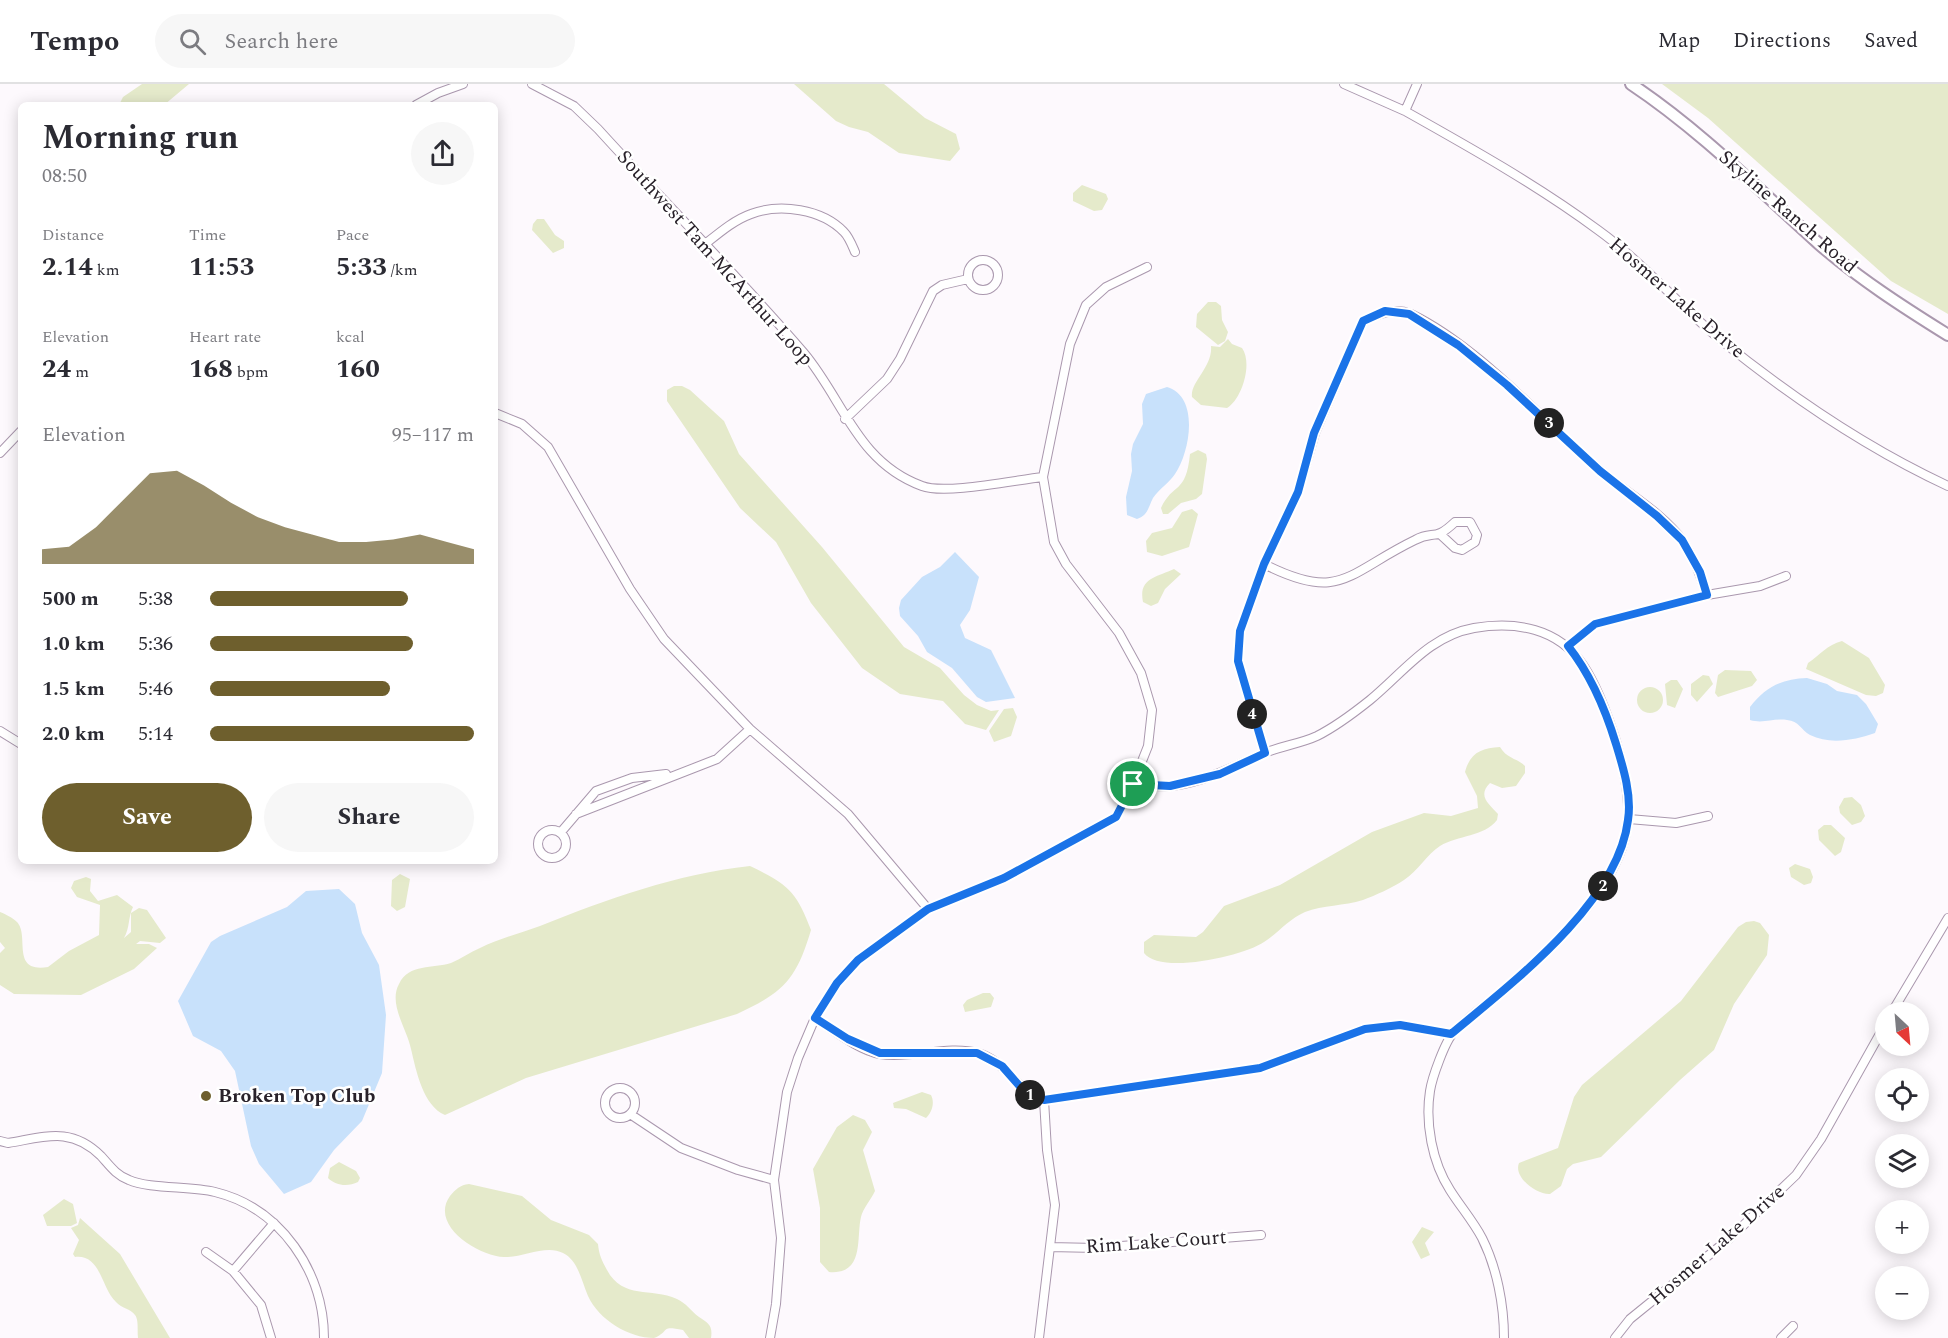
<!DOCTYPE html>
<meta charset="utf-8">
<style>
body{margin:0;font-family:Spectral,serif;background:#f7f7f7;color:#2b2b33;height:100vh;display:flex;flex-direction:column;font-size:22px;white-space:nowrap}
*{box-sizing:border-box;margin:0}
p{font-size:20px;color:#7c7c81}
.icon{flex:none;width:33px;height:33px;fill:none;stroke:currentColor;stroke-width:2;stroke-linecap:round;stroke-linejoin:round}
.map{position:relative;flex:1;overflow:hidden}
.sheet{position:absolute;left:18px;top:18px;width:480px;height:762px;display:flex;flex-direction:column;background:#fff;border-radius:9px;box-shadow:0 3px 15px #0003}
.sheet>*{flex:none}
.needle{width:39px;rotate:154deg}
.buttons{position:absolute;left:1875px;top:918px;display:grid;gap:12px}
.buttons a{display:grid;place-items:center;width:54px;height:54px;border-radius:50%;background:#fff;box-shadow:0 3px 15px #0003;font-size:30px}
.pin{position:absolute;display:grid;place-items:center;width:51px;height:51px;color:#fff;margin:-26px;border:3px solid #fff;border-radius:50%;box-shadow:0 2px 6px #0007}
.km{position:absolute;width:30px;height:30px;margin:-15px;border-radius:50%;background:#222;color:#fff;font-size:16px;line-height:30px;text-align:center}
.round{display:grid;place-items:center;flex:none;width:63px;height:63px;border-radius:32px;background:#f7f7f7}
.overview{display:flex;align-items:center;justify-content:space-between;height:102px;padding:0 24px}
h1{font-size:33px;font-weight:700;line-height:45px}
.metrics{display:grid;grid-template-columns:repeat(3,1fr);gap:9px;height:102px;padding:6px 24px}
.metrics div{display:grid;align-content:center}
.metrics b{font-size:26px;font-weight:700}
.metrics small{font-size:16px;font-weight:400}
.metrics p{font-size:16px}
.chart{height:168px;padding:12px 24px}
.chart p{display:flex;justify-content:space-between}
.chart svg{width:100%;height:108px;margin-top:6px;fill:#6e5f2d;opacity:.7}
.cta{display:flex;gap:12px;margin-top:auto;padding:12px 24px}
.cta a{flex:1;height:69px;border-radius:36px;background:#6e5f2d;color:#fff;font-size:24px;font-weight:700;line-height:69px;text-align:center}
.cta a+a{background:#f7f7f7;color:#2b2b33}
ul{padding:0 24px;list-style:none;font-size:20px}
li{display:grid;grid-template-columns:96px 72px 1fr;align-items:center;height:45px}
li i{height:15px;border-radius:8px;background:#6e5f2d}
header{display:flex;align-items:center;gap:36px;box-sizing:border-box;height:84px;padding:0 30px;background:#fff;border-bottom:2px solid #e1e1e2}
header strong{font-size:28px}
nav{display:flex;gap:33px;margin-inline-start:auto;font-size:21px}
.search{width:420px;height:54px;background:#f7f7f7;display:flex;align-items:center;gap:15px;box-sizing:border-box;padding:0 21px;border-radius:33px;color:#7c7c81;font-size:22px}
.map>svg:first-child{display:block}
</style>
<header>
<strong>Tempo</strong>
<div class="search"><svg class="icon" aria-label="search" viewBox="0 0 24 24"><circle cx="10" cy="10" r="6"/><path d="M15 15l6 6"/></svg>Search here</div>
<nav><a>Map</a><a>Directions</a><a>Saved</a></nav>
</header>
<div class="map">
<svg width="1948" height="1254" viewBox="0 0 1948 1254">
<rect width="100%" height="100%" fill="#fdf9fd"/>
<path fill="#e5eacb" d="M142,0H189L164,21H119L123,13Z
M794,0H884L925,34L956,50L960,65L950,77L899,69L868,48L849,43L836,37Z
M1662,0H1948V230L1891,197L1708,34Z
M1082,101L1106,110L1108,115L1102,126L1094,127L1073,117V109Z
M537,135H544L555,151L564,157V164L553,169L532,146L533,140Z
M1208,218H1216L1221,222L1222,236L1228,248L1225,257L1218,261L1196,243L1197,230Z
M1228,255L1232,260L1242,264C1253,279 1242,315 1227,324L1201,321L1192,313C1190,298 1213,283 1211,262L1220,263Z
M674,302H682L690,306L724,337L739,370L822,463L904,563L940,584L964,611L977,621L991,627L999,626L986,646L965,640L943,617L900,610L862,584L811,519L776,458L740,424L667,317V306Z
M1198,366L1206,370L1207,375L1202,410L1196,415L1181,419L1168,430H1163L1161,424C1173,398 1186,411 1190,370Z
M1192,425L1198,430L1189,463L1162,472L1147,468L1146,457L1152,449L1172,444L1182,428Z
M1174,485L1181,490L1165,505L1158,519L1151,522L1143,518C1138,494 1157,493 1174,485Z
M1842,557L1869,574L1885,601L1883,609L1876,612L1866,611L1806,585L1808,579C1820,571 1827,561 1842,557Z
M1725,586L1751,587L1757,596L1752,602L1718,613L1715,609L1718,591Z
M1703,591L1709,592L1713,600L1697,618L1691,611V600Z
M1671,596H1677L1683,605L1675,624L1667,621L1665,600Z
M1637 616a13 13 0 1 1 26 0a13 13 0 1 1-26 0Z
M1013,624L1017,633L1011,652L994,658L989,647L1004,625Z
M1500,663C1507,675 1517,674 1525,682V689L1516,702L1502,704L1490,699C1477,712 1489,720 1498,730L1497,736C1484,753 1458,751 1440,762C1427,770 1418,787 1404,796C1392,804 1376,811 1363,816C1344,822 1323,821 1305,828C1289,835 1278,849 1264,858C1244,872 1160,891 1144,869V858L1154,851L1196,853L1203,848L1224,822L1280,801L1372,748L1424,729L1451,732L1478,724L1477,712L1465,688C1470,669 1481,664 1500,663Z
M1852,713L1861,721L1865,732L1861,738L1852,741L1840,729L1839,723L1844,714Z
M1824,741H1831L1845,754L1841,768L1835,772L1819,756L1818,746Z
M1795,780L1810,785L1813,793L1811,799L1804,801L1791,793L1789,784Z
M750,782C787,800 796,806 811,846C796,896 784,908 737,930L526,994L445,1031C423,1022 416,986 411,965C407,945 388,920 399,900C409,879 433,885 451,879C461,875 470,868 480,864C499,855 520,849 540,842C608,815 676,790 750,782Z
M400,790L410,795L405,823L397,827L391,822L392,796Z
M86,793L91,795L90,807L98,817L117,811L133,823C128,833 130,844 124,854L131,848V829L139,824L147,826L166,854L160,859L140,857L136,860H149L157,864L134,885L81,911L14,910L0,901V869L5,864L0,858V828C5,830 13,834 17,838C30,852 10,889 48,883L69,867L99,851L100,821L77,813L71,804L74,797Z
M1754,837L1760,839L1769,851L1767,871L1734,920L1714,966L1680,996L1601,1073L1573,1080L1567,1085L1561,1102L1550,1110C1537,1111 1513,1093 1519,1079L1558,1064L1574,1013L1582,1001L1681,917L1738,843L1746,838Z
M983,909H990L994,914L991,923L965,928L963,921L967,916Z
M922,1008L931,1011C935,1019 932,1028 926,1034L906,1025L894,1024L893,1019Z
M853,1031L865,1036L872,1048L863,1066L875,1107C871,1116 863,1124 861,1133C856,1154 865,1191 829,1188L820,1178V1124L813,1085L837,1043Z
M339,1078L356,1087L360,1094L358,1098C348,1103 336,1102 328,1094L330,1084Z
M469,1100L522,1112L551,1136L589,1151L598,1160C599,1171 602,1177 607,1186C623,1216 651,1203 677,1215C686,1219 691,1227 699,1233C708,1239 713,1241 711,1254H689L683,1246C659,1241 671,1247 654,1254C629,1254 599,1236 588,1212C582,1198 578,1176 563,1169C546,1160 522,1174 504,1173C478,1172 429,1141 450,1112C456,1105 460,1101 469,1100Z
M64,1115L73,1120L77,1139L71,1142H47L43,1131Z
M80,1134L120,1170L170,1254H138C137,1247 139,1236 135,1231C131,1225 121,1224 116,1218C101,1204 101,1170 75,1173L73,1170L79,1156L71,1144L78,1141Z
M1422,1143L1434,1148L1425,1159L1430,1171L1421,1175L1412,1158Z"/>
<path fill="#c8e1fb" d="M1167,303C1200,313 1190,368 1175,390C1169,399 1159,405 1153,414C1148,424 1148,431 1137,435L1127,431L1126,413L1132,387L1131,370L1133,360L1143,340L1142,320L1146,310Z
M955,468L979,493L970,526L960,541L965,554L991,566L1015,614L986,618L977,613L952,584L927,568L918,552L900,532L899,524L901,516L922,493L940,483Z
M1807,594L1827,600L1837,607L1857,611L1866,620L1878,640L1875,649C1855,656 1830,661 1810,651C1801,646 1799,637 1787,636C1774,634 1763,640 1750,636V623C1765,603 1781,595 1807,594Z
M339,805L355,820L362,849L379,881L386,931L382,989L362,1037L334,1066L311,1098L284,1110L259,1080L251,1062L235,987L221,967L193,952L178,917L211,858L220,852L287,823L306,807Z"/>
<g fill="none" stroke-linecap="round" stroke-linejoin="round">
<defs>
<path id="street" d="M532,0L574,22L598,45C666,120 738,192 804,269C844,317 857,378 922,402C945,411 1015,396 1043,393
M1344,0L1405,27L1417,0
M416,21L438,9L463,0
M1405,27C1471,64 1537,101 1598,146C1641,177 1676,218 1716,252C1788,311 1864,363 1948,402
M704,161C719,149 734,136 751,130C780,119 822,125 844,148C849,153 852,161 855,168
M968 191a15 15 0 1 1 30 0a15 15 0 1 1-30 0Z
M495,329L522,340L548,363L630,505L664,555L750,645L848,730L928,825
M845,335L887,295L900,275L933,207L942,201L968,195
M0,369L21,347
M1264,480C1341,519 1347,489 1415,456C1434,446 1434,458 1455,438H1470L1477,451L1475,458L1462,466L1455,464L1441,451
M1568,562L1595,540L1707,511L1760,502L1786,492
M0,647L21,660
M1265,669L1238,577L1240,547L1264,480L1298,408L1315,349L1363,237C1378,230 1394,223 1411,230C1478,262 1543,337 1600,386C1626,409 1662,428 1683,457C1694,474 1701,492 1707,511
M1133,700C1146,699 1159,704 1172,702C1204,698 1233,683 1262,670C1280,662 1300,660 1317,652C1335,643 1355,628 1370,616C1404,588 1429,552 1474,544C1516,537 1558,544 1583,581C1598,603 1608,632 1616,657C1623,682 1629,707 1628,733C1626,794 1560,856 1518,894C1498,913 1473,928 1454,948C1445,957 1432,994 1430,1007C1425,1039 1432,1078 1450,1106C1460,1122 1473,1137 1482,1154C1497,1184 1504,1221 1504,1254
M576,730L717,675L750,645
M1629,735L1676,739L1708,732
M538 760a14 14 0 1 1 28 0a14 14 0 1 1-28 0Z
M561,748L596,707L632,694L666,690
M1892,928L1948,834
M815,934C834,946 858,966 880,970C910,975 948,961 978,969C1007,977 1016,1008 1044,1016L1259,984L1365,945L1399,941L1451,950
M605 1019a15 15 0 1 1 30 0a15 15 0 1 1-30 0Z
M630,1030L681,1064L738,1086L774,1096
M0,1057L8,1059C45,1053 71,1042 101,1072C110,1082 116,1091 129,1096C149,1105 190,1102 215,1108C281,1124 324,1188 324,1254
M1050,1163L1096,1164L1261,1151
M206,1168L233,1187L274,1139
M233,1187L261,1221L271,1254
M770,1254L776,1220L781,1154L774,1096L787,1008L798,974L815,934L837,899L858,876L928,825L1004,794L1116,733L1133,700L1148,662L1152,626L1141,589L1119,549L1066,480L1054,458L1043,393L1070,260L1086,221L1106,203L1147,183
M1039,1254L1055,1121L1047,1066L1044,1016
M1615,1254L1630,1235L1730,1154L1796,1091L1821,1055L1886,939
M1781,1254L1793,1242"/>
<path id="secondary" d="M1631,0C1700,46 1757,104 1818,159C1858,194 1903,223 1948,251"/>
</defs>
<use href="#street" stroke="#aa98ae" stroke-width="10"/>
<use href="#secondary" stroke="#aa98ae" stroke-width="14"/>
<use href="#street" stroke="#fff" stroke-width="8"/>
<use href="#secondary" stroke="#fff" stroke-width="10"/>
</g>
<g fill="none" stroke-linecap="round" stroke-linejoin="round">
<defs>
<path id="route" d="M1385,227L1409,230L1458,261L1507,301L1600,387L1657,432L1682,456L1700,488L1707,511L1595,540L1568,562C1591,591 1605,624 1616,660C1623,683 1632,711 1628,736C1618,819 1512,899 1451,950L1400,941L1365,945L1260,984L1044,1016L1023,1006L1002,982L977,969H880L848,955L815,934L837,899L858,876L928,825L1004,794L1116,733L1133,700L1170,702L1220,690L1265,669L1238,577L1240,547L1264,480L1298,408L1314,349L1363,237Z"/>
</defs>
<use href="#route" stroke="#fff" stroke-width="12"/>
<use href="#route" stroke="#1a73e8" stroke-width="8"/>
</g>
<circle fill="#6e5f2d" stroke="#fff" stroke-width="2" cx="206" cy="1012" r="6"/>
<g text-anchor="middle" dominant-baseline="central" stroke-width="5" stroke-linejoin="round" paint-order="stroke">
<g font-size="20" fill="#29222a" stroke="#fff">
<text transform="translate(1788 128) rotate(41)">Skyline Ranch Road</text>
<text transform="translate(715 174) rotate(48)">Southwest Tam McArthur Loop</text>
<text transform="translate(1677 214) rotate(41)">Hosmer Lake Drive</text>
<text transform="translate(1156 1158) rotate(-4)">Rim Lake Court</text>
<text transform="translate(1717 1161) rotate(-41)">Hosmer Lake Drive</text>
</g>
<g font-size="20" font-weight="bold" fill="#29222a" stroke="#fff" text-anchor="start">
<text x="218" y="1012">Broken Top Club</text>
</g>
</g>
</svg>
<div class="buttons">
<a><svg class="needle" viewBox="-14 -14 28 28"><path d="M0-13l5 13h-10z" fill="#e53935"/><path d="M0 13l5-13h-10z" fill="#7c7c81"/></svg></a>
<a><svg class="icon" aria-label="locate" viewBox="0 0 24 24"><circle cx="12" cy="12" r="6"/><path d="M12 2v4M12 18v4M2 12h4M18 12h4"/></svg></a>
<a><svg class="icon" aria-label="layers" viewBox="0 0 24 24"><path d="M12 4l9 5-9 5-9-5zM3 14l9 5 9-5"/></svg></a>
<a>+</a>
<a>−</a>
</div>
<div class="pin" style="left:1133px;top:700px;background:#1e9e55"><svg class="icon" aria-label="arrive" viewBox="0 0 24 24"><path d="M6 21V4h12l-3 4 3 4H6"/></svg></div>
<b class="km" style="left:1030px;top:1011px">1</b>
<b class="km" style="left:1603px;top:802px">2</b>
<b class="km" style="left:1549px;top:339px">3</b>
<b class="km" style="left:1252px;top:630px">4</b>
<section class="sheet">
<div class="overview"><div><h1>Morning run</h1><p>08:50</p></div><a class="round"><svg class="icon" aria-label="share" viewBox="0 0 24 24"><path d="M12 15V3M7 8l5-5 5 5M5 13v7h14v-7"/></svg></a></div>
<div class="metrics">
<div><p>Distance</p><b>2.14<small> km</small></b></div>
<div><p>Time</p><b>11:53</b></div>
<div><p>Pace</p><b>5:33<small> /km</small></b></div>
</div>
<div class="metrics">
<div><p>Elevation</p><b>24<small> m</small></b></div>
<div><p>Heart rate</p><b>168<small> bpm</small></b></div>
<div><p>kcal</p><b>160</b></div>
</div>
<div class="chart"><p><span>Elevation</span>95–117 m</p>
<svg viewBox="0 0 160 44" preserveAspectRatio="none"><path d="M0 44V38L10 37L20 29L30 18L40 7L50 6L60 12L70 19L80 25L90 29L100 32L110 35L120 35L130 34L140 32L150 35L160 38V44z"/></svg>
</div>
<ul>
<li><b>500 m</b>5:38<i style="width:75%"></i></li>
<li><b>1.0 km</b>5:36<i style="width:77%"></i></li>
<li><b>1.5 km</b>5:46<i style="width:68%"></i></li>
<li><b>2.0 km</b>5:14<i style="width:100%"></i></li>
</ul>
<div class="cta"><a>Save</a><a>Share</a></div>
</section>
</div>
